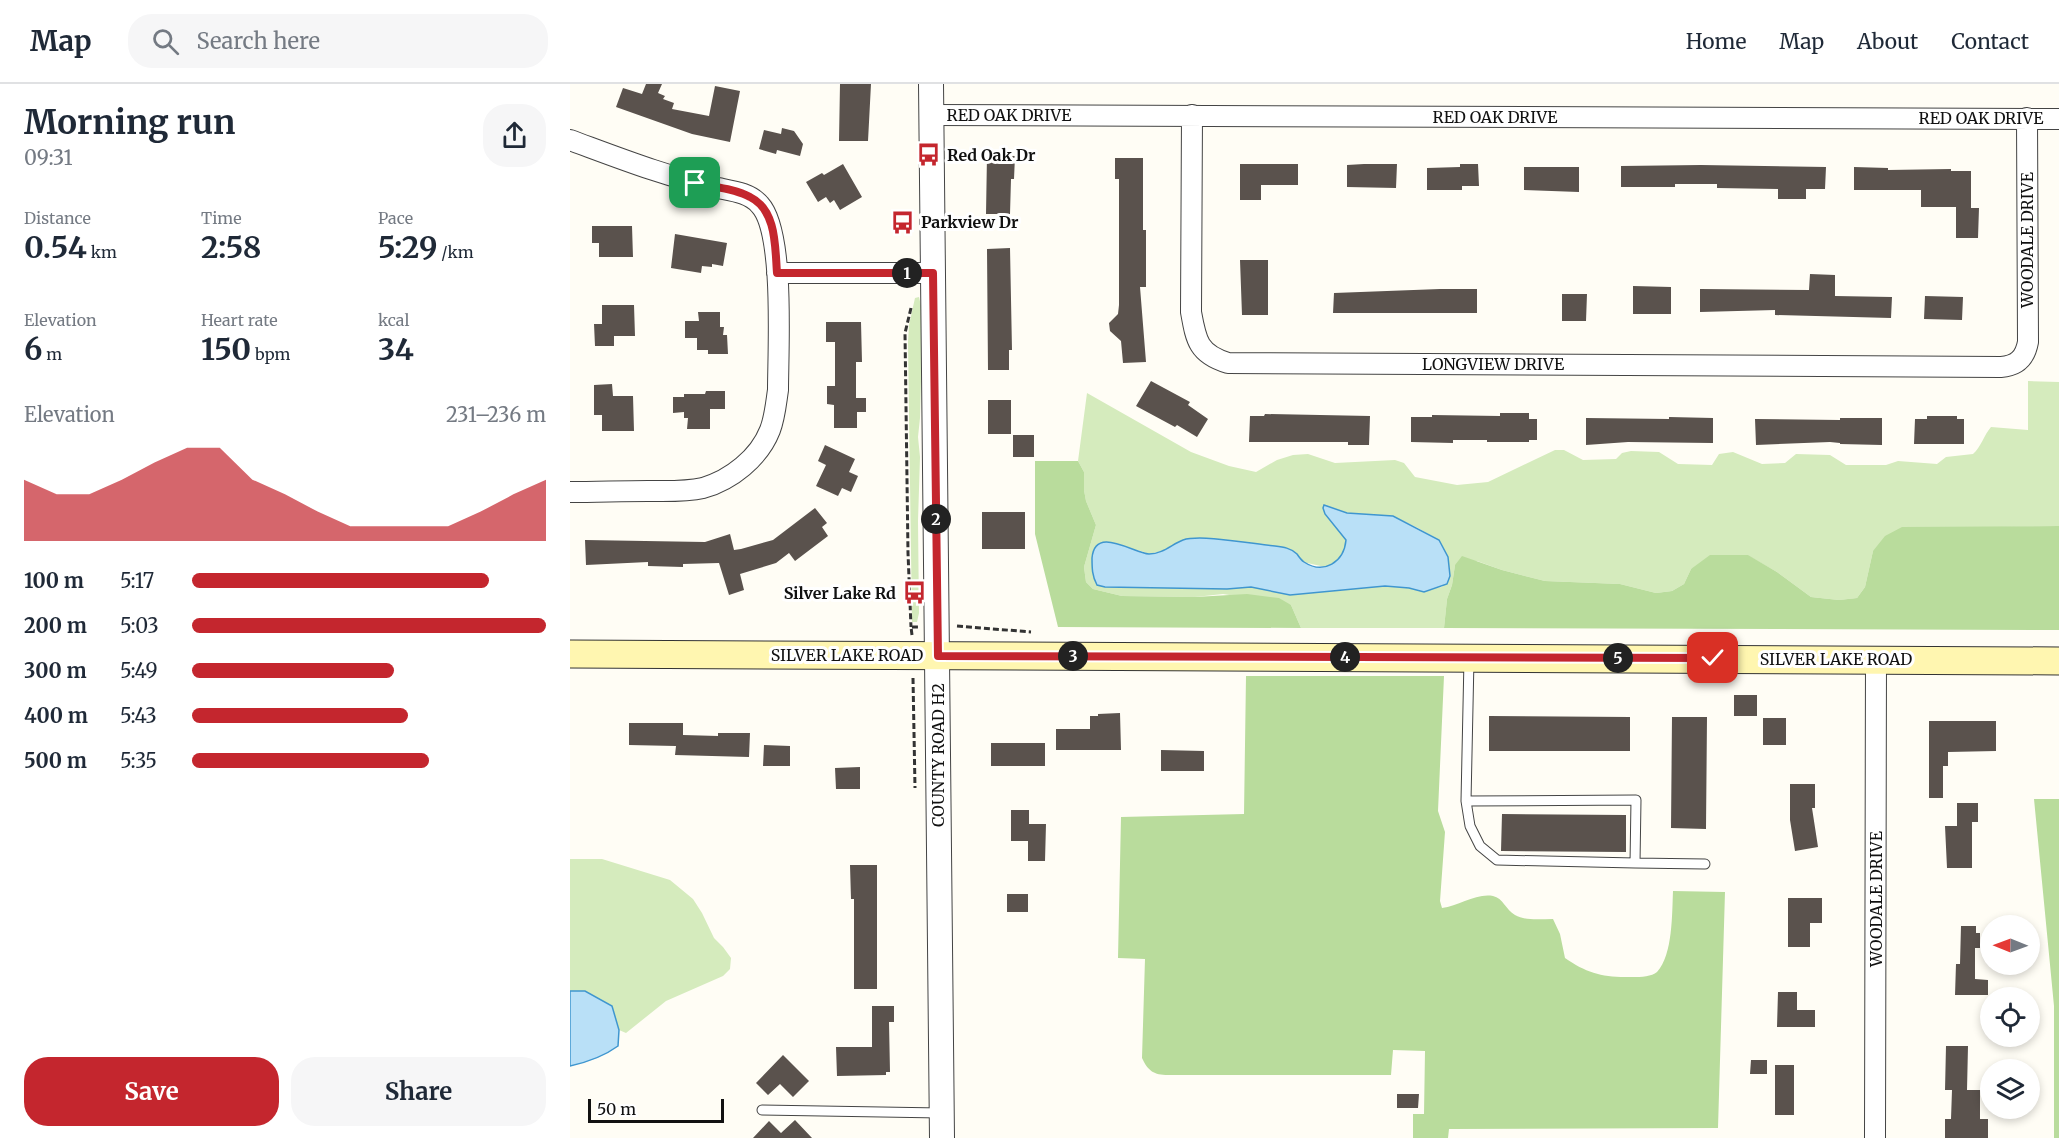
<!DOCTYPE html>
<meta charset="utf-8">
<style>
body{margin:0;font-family:Merriweather,serif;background:#f6f6f7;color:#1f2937;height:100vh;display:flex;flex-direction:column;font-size:22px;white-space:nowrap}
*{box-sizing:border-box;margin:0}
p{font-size:20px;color:#747a83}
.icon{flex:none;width:33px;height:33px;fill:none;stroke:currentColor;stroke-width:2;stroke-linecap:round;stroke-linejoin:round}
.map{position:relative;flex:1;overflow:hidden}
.side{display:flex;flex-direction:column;background:#fff;width:570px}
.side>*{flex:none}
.needle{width:39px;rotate:271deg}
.buttons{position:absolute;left:1410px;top:831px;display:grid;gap:12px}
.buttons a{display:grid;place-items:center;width:60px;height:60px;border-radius:50%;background:#fff;box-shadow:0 3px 9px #0003;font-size:30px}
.scale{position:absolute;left:18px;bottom:15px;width:136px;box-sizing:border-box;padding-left:6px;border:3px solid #111;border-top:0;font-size:16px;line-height:21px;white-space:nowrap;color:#111;-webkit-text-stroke:4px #fff;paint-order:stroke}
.pin{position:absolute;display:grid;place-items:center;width:51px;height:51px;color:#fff;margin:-26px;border-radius:12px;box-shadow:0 3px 9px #0006}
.km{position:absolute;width:30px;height:30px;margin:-15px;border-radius:50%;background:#222;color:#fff;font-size:16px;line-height:30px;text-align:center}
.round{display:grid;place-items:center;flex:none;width:63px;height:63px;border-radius:24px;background:#f6f6f7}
.headline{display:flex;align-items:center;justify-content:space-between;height:102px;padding:0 24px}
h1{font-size:33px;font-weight:700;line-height:45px}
.stats{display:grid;grid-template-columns:repeat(3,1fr);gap:9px;height:102px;padding:6px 24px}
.stats div{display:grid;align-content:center}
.stats b{font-size:30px;font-weight:700}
.stats small{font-size:16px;font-weight:400}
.stats p{font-size:16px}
.chart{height:168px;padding:12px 24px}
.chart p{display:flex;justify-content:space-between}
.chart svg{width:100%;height:108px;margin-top:6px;fill:#c4262e;opacity:.7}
.action{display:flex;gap:12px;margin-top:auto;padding:12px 24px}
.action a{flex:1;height:69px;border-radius:24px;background:#c4262e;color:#fff;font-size:24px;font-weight:700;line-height:69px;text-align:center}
.action a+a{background:#f6f6f7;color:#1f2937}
ul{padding:0 24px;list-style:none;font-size:20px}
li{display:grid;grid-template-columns:96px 72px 1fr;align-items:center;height:45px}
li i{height:15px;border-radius:8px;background:#c4262e}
header{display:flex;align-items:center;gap:36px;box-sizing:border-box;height:84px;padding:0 30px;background:#fff;border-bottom:2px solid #e0e1e3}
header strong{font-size:28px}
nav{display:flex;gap:33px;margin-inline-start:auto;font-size:21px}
.search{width:420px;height:54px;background:#f6f6f7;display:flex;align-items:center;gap:15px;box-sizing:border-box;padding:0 21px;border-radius:24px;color:#747a83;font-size:22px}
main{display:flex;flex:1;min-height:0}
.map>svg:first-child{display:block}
</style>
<header>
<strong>Map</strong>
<div class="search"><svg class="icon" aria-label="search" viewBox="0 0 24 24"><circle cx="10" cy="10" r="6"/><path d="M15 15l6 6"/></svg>Search here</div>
<nav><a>Home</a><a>Map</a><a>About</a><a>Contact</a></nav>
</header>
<main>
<section class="side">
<div class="headline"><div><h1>Morning run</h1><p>09:31</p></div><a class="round"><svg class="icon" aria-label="share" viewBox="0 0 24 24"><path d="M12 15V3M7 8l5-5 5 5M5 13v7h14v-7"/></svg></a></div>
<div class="stats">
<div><p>Distance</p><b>0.54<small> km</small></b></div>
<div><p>Time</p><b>2:58</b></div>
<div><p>Pace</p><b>5:29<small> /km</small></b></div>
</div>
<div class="stats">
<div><p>Elevation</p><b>6<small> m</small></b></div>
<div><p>Heart rate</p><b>150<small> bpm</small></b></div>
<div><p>kcal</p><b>34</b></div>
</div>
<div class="chart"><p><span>Elevation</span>231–236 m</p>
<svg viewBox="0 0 160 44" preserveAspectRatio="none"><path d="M0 44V19L10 25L20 25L30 19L40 12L50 6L60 6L70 19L80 25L90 32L100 38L110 38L120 38L130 38L140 32L150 25L160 19V44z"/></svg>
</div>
<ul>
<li><b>100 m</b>5:17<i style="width:84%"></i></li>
<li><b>200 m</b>5:03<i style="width:100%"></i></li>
<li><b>300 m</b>5:49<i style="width:57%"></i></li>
<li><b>400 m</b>5:43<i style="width:61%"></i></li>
<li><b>500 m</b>5:35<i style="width:67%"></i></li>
</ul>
<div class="action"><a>Save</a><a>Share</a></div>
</section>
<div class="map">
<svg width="1489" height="1054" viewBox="0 0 1489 1054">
<rect width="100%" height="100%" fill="#fffdf5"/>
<path fill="#d5ebbd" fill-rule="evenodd" d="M349,213L351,222L352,260L350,334L348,353L350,373L348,437L349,529L347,538H342L338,258L339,241L345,214Z
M1458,297L1489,298V442L1431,443L1303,467L1295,503L1287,514L1269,516L1241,513L1207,488L1177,471L1121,485L1114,500L1102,507L1086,509L1050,500L975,497L932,486L907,477L885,481L882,501L877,515L874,544H731L721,521L653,510L625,513L552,512L523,505L516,498L514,483L526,441L516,417L514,406V388L508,377L517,309L621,368L659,382L686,388L707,376L723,371L738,370L765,379L825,376L834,379L845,393L887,401L918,398L985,366H994L1013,376L1046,375L1052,369L1061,367L1089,368L1108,380L1142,381L1149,370L1163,368L1192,380L1215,379L1226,370L1260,371L1276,381H1316L1328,377L1367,380L1376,373L1403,370C1411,363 1414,351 1421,343L1458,346ZM755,421L777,429L823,432L848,444L869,456L878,473L880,492L872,503L845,506L839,504L815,502L720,511L681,503L657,505L523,493V470L568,466L579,470L600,465L613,456L632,455L705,462L727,470L733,478L755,483L765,479L771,473L775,466L776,456L755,430L753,424Z
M0,775H32L100,796L123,815L132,829L144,854L153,863L161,874L160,885L153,892L96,917L56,949L49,946L42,922L15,907H0Z"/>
<path fill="#b9dc9c" d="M465,377H508L514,388V406L516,417L526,441L514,483L516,498L523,505L552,512L625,513L677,510L709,514L721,521L731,544L488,543L465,450Z
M1489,442V546L874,544L877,515L882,501L885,481L892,472L932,486L975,497L1050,500L1086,509L1102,507L1114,500L1121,485L1140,471H1178L1207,488L1241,513L1269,516L1287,514L1295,503L1303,467L1315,452L1332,443Z
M676,592H874L868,727L875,748L870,817L872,824C889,822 906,809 923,812C933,814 936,826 945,831C955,837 970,835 983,835L990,850L995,874C1015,888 1031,893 1055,893C1064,893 1080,894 1087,888C1103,871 1102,829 1103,807L1155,808L1148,1044L879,1045L878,1054H843V1030H854L855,967L823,966L821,991H598C584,991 578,987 572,974L575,875L548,874L551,733L674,730Z
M1464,715H1489V1054H1484V922Z"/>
<path fill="#b9e0f7" stroke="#3f96cf" stroke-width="1.5" d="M754,421L777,429L823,432L869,456L878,473L880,492L877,500L854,508L839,504L815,502L720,511L681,503L657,505L535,503L527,501C522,492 522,484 522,474C525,441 563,469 579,470C593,470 602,460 613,456C631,450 683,460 705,462C713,463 721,464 727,470C729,473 731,476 734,478C754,491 774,478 776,456L755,430L753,424Z
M0,907H15L42,922L49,946L48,962C33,973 18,978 0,982Z"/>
<path fill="#5a524d" d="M76,0H92L88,9L95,12L93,15L104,19L102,25L139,32L145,2L170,7L160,58L122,50L46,23L53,4L72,10Z
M270,0H301L298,57H269Z
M212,44L224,47L233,60L230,72L207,66L206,70L189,65L194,46L211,50Z
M417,71L445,72L444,95H441L440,130H416Z
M545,74H573V146H576V203H570L576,278L553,279L551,257L540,247L539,239L548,230L549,221V95H545Z
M273,80L292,113L270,126L264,116L260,119L256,113L248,118L236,98L252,89L254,91Z
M670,80H728V101H691V116H670Z
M794,80H827L826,104L777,103V81Z
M890,80H908L909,102H892V106H857V84L890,83Z
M1131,81L1256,83L1255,105H1236V115H1208V105L1147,104V100H1105V103H1051V82Z
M954,83H1009V108L954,106Z
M1284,83L1318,84V86L1381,85V87H1401V124H1409L1408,154H1386V123H1351V106H1284Z
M22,142H62L63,173H29V159H22Z
M105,150L157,159L153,182L142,180V183L132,182L131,189L101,184Z
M440,164L442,266H439V286H418L417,165Z
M670,176H698V231H672Z
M1240,190L1265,191V212L1322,213L1321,234L1205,231V226L1130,228V205L1239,206Z
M1063,202L1101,203V230H1063Z
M870,205H907V229H763L764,209Z
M992,210H1017L1016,237H992Z
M1355,212L1393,213L1392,236L1354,235Z
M32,221H64L65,252H44V262H25L24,240H32Z
M128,228H150V243H154L153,251H157L158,270H138V266H127V254H115V237H129Z
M256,238H291L292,278H286V314H296V328H287V344H264V321L257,320V302H265V258H256Z
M581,297L620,318L618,321L638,335L627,353L607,341L605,343L566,322Z
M42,300L43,312H63L64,347H32V331H24V301Z
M136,307H155V325H140V345H117L118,334H114V328L103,329V313H114V310H135Z
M418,316H441V350H418Z
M930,329H959V335H967V356H959V358H917V356H883V359L841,358V333H862V331L930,332Z
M695,330L800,332L799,361H778V358H679L680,332H694Z
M1357,332H1387V335H1394V360H1344L1345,335H1357Z
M1099,333L1143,334V359L1058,358L1016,361V334L1099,335Z
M1270,334H1312V361L1270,360V359L1260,358L1186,361L1185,335L1270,336Z
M443,351H464V373H443Z
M255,361L285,375L279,388L288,392L281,408L272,404L268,412L246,402L256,381L248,377Z
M245,424L257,439L252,443L258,452L225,477L219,469L206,479L170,490L174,506L159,511L149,479L113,480V483L78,482V478L16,481L15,456L135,458L160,450L164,466L171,465L203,456Z
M412,428H455V465H412Z
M1164,611H1187V632H1164Z
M550,629L551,666H486V645H520V632H528V630Z
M919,632L1060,633V667H919Z
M1102,633H1137L1136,745L1101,744Z
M1193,634H1216V661H1193Z
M1359,637H1426V667L1378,668V682H1373V714H1359Z
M59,639H113V651L148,652V649H180L179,673L105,671L106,662L59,661Z
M421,659H475V682H421Z
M194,661L220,662V682H193Z
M591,666L634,667V687H591Z
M290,683V705H266L265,684Z
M1220,700H1245V724H1242L1248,763L1225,767L1220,736Z
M1387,719H1408V738H1402V784H1377L1375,742H1387Z
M441,726H459V740H476L475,777H458V757H441Z
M932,730L1056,731V768L931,767Z
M280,781H307V905H284V815H281Z
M437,810H458V828H437Z
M1218,814H1252V839H1240V863H1218Z
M1391,842H1406V849H1410V864H1405V895L1418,896V911H1385L1386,880H1390Z
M1208,908H1227V926H1245V943H1207Z
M302,922H324V938H319L320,988H316V991L267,992L266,963H302Z
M1376,962H1398L1397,1006H1410V1035H1418V1054H1375V1035H1381L1382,1006H1375Z
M213,971L239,997L223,1013L210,1000L198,1011L186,999Z
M1181,976H1197V990H1180Z
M1205,981H1224V1031H1205Z
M827,1010H849L848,1024H827Z
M225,1036L242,1054H183L199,1037L211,1049Z"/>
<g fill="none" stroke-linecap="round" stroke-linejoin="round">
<defs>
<path id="service" d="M896,717L1066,716L1065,779L927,776L910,762L900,742L896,717L899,575
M1065,779L1135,780
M192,1026L371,1029"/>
<path id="minor" d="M361,31L1489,35
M622,31L621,228C626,256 628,270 658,279L1431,283C1447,282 1455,274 1458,258L1457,34
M0,56C49,74 97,93 148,104C163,107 180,109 190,121C215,148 208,266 208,306C206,319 205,333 200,346C189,374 161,396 133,404C115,408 96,407 78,407C52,407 26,408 0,408
M207,189H363
M1305,1054L1306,575"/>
<path id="tertiary" d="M361,0L372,1054"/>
<path id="secondary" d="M0,570L1489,577"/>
</defs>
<use href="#service" stroke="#444" stroke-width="11"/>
<use href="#minor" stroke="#444" stroke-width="22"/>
<use href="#tertiary" stroke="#444" stroke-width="26"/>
<use href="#secondary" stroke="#333" stroke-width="29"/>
<path stroke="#333" stroke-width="3" stroke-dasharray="6 3" stroke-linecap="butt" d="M341,224L335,249L338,469L341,543
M387,542L461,548
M342,551L341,543H348
M343,594L345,704"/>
<use href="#service" stroke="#fff" stroke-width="9"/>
<use href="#minor" stroke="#fff" stroke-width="20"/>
<use href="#tertiary" stroke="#fff" stroke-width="24"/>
<use href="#secondary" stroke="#fff6b0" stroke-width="27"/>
</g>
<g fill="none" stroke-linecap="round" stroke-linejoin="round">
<defs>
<path id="route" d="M125,99C142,103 164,104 180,113C207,126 205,164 207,189H363L368,572L1143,574"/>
</defs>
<use href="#route" stroke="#fff" stroke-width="12"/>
<use href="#route" stroke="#c4262e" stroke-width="8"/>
</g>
<defs>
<symbol id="bus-bare" viewBox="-9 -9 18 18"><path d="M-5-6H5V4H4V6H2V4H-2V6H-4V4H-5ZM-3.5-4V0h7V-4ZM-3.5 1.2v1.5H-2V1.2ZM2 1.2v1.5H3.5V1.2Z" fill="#c4262e" stroke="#fff" stroke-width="2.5" paint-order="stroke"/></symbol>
</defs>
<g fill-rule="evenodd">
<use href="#bus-bare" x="342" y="54" width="33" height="33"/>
<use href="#bus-bare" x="316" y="122" width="33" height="33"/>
<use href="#bus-bare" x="328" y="492" width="33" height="33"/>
</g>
<g text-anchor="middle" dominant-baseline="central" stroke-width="6" stroke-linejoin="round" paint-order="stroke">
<g font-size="16" fill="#111" stroke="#fff">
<text x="439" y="31">RED OAK DRIVE</text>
<text x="925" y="33">RED OAK DRIVE</text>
<text x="1411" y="34">RED OAK DRIVE</text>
<text transform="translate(1457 156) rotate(-90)">WOODALE DRIVE</text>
<text x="923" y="280">LONGVIEW DRIVE</text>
<text x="277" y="571">SILVER LAKE ROAD</text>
<text x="1266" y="575">SILVER LAKE ROAD</text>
<text transform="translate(368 671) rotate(-90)">COUNTY ROAD H2</text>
<text transform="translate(1306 815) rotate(-90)">WOODALE DRIVE</text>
</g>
<g font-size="16" font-weight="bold" fill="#111" stroke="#fff" text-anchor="start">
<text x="377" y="71">Red Oak Dr</text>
<text x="351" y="138">Parkview Dr</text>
<text x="326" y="509" text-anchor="end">Silver Lake Rd</text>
</g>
</g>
</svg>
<div class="buttons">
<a><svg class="needle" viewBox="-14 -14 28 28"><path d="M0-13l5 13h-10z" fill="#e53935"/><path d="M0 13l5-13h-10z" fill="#747a83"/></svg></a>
<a><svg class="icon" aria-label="locate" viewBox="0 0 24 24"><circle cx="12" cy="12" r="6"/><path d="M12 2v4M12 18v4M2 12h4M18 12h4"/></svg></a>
<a><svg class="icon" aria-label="layers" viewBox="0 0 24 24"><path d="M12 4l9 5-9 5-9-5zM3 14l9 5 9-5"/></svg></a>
</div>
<div class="scale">50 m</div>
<div class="pin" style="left:125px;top:99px;background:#1e9e55"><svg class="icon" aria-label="arrive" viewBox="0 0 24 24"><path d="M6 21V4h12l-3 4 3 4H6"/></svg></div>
<div class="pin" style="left:1143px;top:574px;background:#d93025"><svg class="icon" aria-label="check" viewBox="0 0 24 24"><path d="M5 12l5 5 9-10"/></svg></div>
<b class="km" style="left:337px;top:189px">1</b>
<b class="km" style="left:366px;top:435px">2</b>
<b class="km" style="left:503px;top:572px">3</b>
<b class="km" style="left:775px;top:573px">4</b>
<b class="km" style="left:1048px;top:574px">5</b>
</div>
</main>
